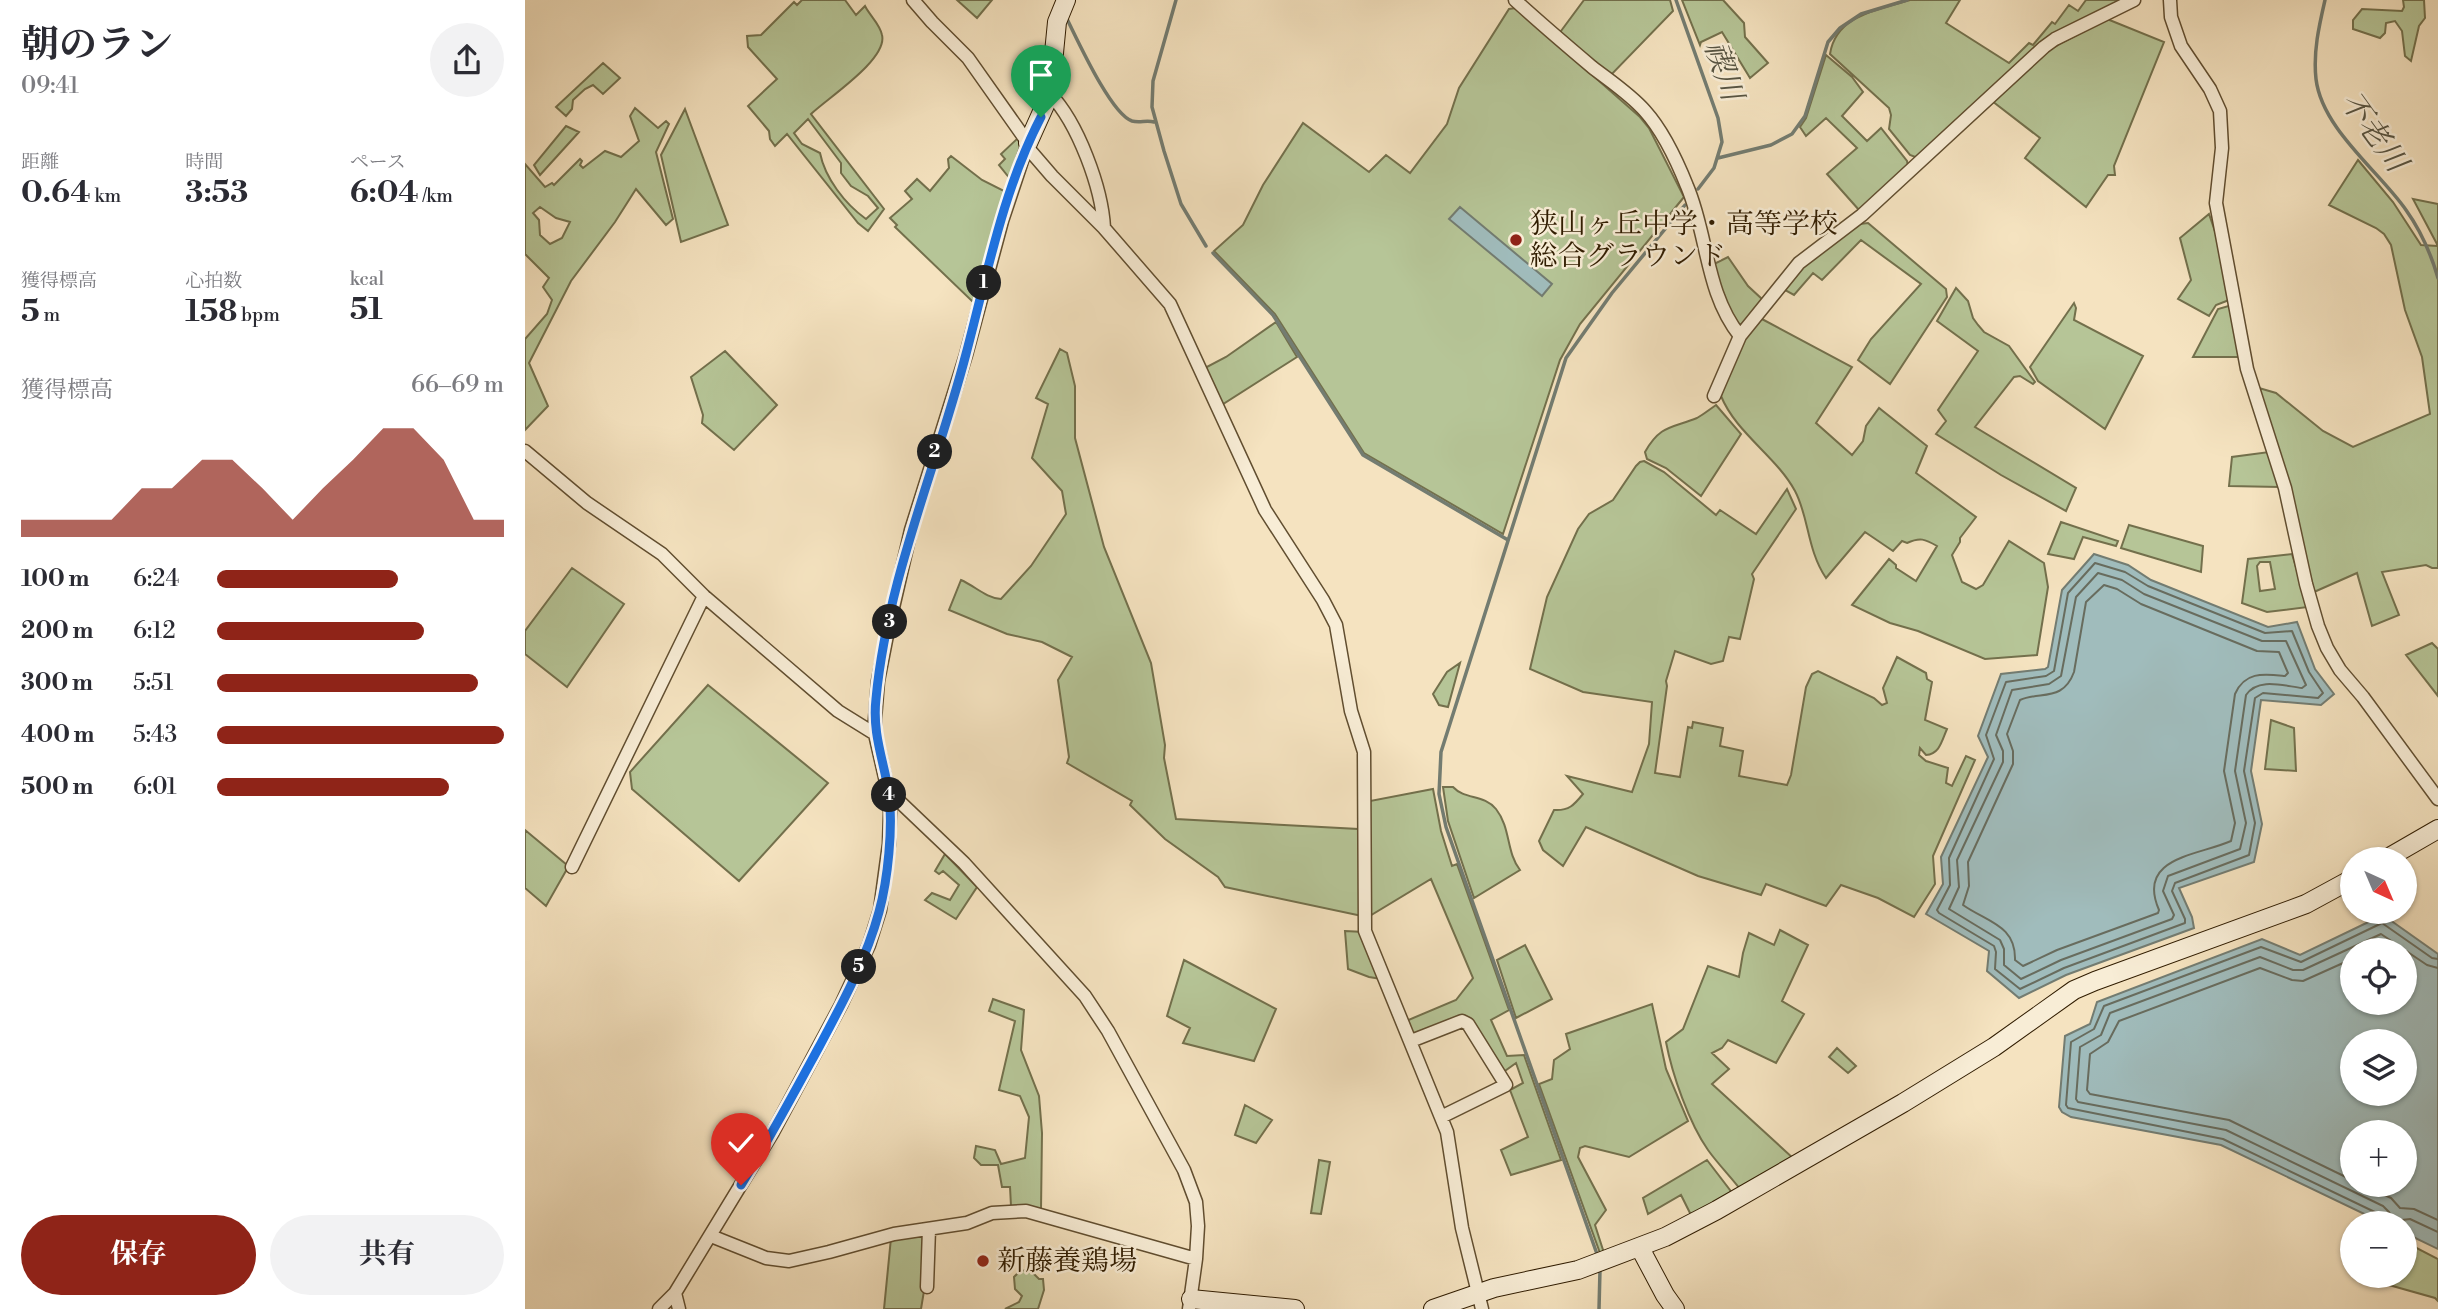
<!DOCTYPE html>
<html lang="ja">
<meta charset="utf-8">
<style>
body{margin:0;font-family:"Libre Bodoni","Noto Serif JP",serif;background:#f2f2f3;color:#2b2b33;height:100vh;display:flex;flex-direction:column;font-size:26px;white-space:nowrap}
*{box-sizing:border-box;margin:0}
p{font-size:23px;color:#7c7c81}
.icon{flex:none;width:38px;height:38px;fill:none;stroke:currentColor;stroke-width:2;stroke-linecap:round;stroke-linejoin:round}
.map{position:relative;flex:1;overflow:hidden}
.drawer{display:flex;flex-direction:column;background:#fff;width:525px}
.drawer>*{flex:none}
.needle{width:46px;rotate:136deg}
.fabs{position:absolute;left:1815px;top:847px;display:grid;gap:14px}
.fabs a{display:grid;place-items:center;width:77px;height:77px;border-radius:50%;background:#fff;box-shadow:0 2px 5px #0004;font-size:35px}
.pin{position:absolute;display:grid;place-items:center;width:60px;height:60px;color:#fff;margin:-72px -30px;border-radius:50% 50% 50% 0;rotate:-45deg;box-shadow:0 0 7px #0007}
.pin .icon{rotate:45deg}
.km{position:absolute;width:35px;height:35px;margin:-18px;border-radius:50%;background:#222;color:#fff;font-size:19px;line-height:35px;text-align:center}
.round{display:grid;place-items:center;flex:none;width:74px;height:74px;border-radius:37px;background:#f2f2f3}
.headline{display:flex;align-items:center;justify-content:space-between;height:119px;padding:0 21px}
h1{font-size:38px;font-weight:700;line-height:52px}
.metrics{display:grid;grid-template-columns:repeat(3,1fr);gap:10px;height:119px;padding:7px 21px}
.metrics div{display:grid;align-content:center}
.metrics b{font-size:30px;font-weight:700}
.metrics small{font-size:19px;font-weight:400}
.metrics p{font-size:19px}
.chart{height:196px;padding:14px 21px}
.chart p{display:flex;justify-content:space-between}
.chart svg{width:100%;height:126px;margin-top:7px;fill:#8f2418;opacity:.7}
.action{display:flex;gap:14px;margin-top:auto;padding:14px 21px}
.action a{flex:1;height:80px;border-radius:42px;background:#8f2418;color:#fff;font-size:28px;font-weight:700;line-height:80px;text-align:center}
.action a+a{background:#f2f2f3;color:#2b2b33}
ul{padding:0 21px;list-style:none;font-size:23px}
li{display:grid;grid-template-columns:112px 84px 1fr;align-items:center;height:52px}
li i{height:18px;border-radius:9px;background:#8f2418}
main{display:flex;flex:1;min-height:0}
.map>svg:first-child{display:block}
</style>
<main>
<section class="drawer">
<div class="headline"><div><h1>朝のラン</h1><p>09:41</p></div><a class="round"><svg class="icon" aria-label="share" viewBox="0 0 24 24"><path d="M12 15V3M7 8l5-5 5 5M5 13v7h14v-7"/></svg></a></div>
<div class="metrics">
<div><p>距離</p><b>0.64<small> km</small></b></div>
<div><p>時間</p><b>3:53</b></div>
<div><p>ペース</p><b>6:04<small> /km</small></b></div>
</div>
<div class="metrics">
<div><p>獲得標高</p><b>5<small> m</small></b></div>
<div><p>心拍数</p><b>158<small> bpm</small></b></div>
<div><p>kcal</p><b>51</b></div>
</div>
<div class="chart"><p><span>獲得標高</span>66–69 m</p>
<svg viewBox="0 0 160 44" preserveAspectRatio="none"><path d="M0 44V38L10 38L20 38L30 38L40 27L50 27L60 17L70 17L80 27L90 38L100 27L110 17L120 6L130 6L140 17L150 38L160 38V44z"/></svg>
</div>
<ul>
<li><b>100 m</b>6:24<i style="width:63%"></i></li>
<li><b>200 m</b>6:12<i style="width:72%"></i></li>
<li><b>300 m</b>5:51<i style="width:91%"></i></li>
<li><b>400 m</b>5:43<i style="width:100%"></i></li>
<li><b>500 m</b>6:01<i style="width:81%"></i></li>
</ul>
<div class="action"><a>保存</a><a>共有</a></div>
</section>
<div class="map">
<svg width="1913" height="1309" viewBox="0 0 1913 1309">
<rect width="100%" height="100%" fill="#f5e3c0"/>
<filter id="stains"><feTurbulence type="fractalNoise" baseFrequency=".00286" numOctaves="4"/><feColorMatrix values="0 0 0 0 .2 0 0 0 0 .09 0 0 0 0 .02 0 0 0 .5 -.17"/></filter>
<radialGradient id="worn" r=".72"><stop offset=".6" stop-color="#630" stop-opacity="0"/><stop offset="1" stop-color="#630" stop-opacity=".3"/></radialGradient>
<path fill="#b6c597" stroke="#73704c" stroke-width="2" fill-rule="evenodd" d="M277,0H320L331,15L340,6C345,16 355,24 357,35C363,59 304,97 286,114L359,209L343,231L333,223L262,134L250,146L245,139L244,131L223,106L252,79L223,47L222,36L236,35L269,2L272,5ZM283,119L316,163V173L326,186L343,196L353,208L341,219C320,204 300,178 295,153L277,144L269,133Z
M432,0H467L452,18Z
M1059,0H1145L1148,11L1085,76L1036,36V31Z
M1157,0H1198L1219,23L1220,37L1243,63L1225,78L1197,32L1176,42L1175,45Z
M1385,0H1435L1421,23L1484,63L1504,43L1508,45L1527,22L1530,24L1544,5L1553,11L1561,0H1590L1594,2L1557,23L1393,158L1385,155L1364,129L1366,115L1364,108L1305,54C1311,15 1353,10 1385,0Z
M1878,0H1899L1900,18L1894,26L1886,61L1880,56L1877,31L1870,21L1861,23L1860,33L1855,38L1828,29V20L1837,9L1877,11L1879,7Z
M991,8L1115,117L1124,128L1159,197L1055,324L1035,360L978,534L839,453L750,314L689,251L718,225L738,185L778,123L844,172L861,155L885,173L922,124L934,88L984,9Z
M1582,19L1639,42L1589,166L1590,175H1583L1561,207L1500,158L1515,138L1467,101L1525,49Z
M1301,55L1327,77L1338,92L1317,116L1342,141L1356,128L1382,161L1383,166L1334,210L1302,174L1332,148L1301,118L1281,136L1275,127L1281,118Z
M78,63L95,78L78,94L68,85L60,89L48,100L47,109L41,116L31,107Z
M110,108L133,128L141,121L144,124L131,152L148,219L141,225L111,189L90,222L46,281L4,363L23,406L0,430V339L22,314L27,300L18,287L24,278L0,254V164L20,187L27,183L29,185L55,159L57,161L55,165L58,168L80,151L96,157L114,141L105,116ZM15,207L31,218L45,222L37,238L25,244L15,235L14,220L8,213Z
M160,109L203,225L156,242L136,155Z
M41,126L54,132L15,175L9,165Z
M493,138L497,143L486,180L474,165L480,159L476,154Z
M426,156L457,180L483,193L448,302L370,227L372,225L365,218L387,199L380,191L392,179L405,191L424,168L423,159Z
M1833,160L1868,202L1896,245L1913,246V568H1907L1901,565L1857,572L1874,615L1847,626L1832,573L1789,592L1769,505L1734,388L1751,393L1798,431L1828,447L1905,414L1897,357L1880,310L1866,245L1859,234L1851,228L1804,205Z
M1888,199L1913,204V246Z
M1684,214L1694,243L1704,300L1691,305L1684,316L1653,299L1666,280L1655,238Z
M1343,223L1421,289L1422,297L1365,384L1333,360L1346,339L1396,284L1336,240L1297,280L1288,273L1269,295L1258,289L1276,266L1335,224Z
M1203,257L1223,286L1238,300L1224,320L1216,325L1210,323L1187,265Z
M1431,288L1443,301L1448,318L1453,325L1459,332L1484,346L1510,382L1508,384L1495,376L1489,377L1450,427L1551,488L1541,511L1476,475L1411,434L1421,421L1413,410L1453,351L1412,321Z
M1549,303L1551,308L1549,320L1618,356L1580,429L1513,381L1505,367Z
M1707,305L1715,357H1668L1693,309Z
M1235,318L1327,367L1291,423L1327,455L1338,441L1341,426L1354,408L1402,446L1391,473L1451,517L1435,538V542L1427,555L1437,582L1451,589L1458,585L1484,541L1519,563L1523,587L1512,655L1460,659L1393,631L1365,623L1327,605L1364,559L1371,565V568L1391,581L1412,546C1400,539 1395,537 1382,543L1377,541L1368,551L1340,532L1301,578C1282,550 1284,517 1270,491C1251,456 1211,433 1196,396L1213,345Z
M751,322L772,357L695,406L678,369L701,357Z
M535,349L542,353L550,386V438L579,547L626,663L640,745L639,758L651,819L833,829L837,916L700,887L693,877L640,839L605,805L607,801L542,763L544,757L533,680L547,657L517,642L482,634L424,610L436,580C450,586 461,598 476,599L506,566L541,514L537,491L507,458L523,404L511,398Z
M200,351L252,405L209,450L177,423L178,415L166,377Z
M1191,405L1216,434L1176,496L1141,468L1122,459L1120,452C1135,425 1147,428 1172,418C1179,414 1185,409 1191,405Z
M1744,452L1754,487L1704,486L1707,457Z
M1119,461L1139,472L1191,515L1195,510L1231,534L1262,489L1271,509L1227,574L1229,579L1215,639L1204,637L1198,661L1186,664L1150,651L1141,681L1142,686L1130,773L1155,777L1163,727L1167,728L1168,722L1198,728L1195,746L1218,751L1214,776L1262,785L1266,775L1281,687L1287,674L1293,671L1349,698L1357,705L1362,703L1358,688L1372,657L1401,673L1402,679L1407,682L1400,720L1422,729C1417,740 1415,754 1401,755L1395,748L1394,755L1401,761L1423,768L1421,783L1427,786L1441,756L1450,760L1408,856L1410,884L1389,917L1353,898L1316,885L1301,906L1241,884L1236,895L1173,876L1061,827L1038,866L1018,850L1014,841L1029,810C1044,811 1049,805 1058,794L1042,776L1107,792L1124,744L1127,702L1058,692L1005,669L1022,597L1053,529L1064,514L1088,500L1111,466L1115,462Z
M1536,522L1593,541L1591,546L1558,537L1549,559L1523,554Z
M1604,525L1678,546L1676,572L1596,548Z
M1767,554L1783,607L1742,612L1717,603L1723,559ZM1735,562H1745L1750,589L1735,591L1732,566Z
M47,568L99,604L42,687L0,654V631Z
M1907,643L1913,649V696L1881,655Z
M935,663L923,707L914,705L908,694L922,672Z
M183,685L303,783L214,881L107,789L105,772Z
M1746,720L1769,728L1771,771L1740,769Z
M918,787H928C940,800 959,794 971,809C986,828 981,852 995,870L949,898L923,821Z
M908,789L916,831L927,866L932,864L984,1010L966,1020L982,1056L999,1055L1036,1160L986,1175L976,1150L1003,1137L985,1090L998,1083L991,1063L977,1073L947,1023L894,1036L886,1034L881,1021L931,1000L948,978L906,879L843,917L845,801Z
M0,830L42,865V869L21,906L0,888Z
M420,854L452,887L431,919L400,900L407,893L425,900L434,885L418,871L414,874L410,871Z
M1255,930L1283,945L1257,1001L1279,1014L1251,1063L1203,1040L1197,1048L1187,1053L1204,1069L1187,1084L1269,1159L1215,1189C1205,1176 1193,1164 1183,1150C1164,1123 1147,1074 1141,1042L1158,1029L1183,966L1214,977L1218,953L1224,933L1249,945Z
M820,931L839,932L856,979L844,977L823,969Z
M1000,945L1027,999L991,1018L972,960Z
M659,960L751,1009L729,1061L658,1043L665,1028L642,1016Z
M468,999L499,1010L496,1050L514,1096L517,1133L516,1210L495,1205L486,1206L485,1187H477L473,1165H456L449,1158L451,1146L470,1150L476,1164L500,1158L504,1117L495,1096L474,1090L490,1021L464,1011Z
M1127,1004L1141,1069L1163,1121L1104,1157L1060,1146L1055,1148L1053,1157L1081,1210L1070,1225L1079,1253H1075L1014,1084L1027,1079L1029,1060L1045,1049L1041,1034Z
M1312,1048L1331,1066L1323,1073L1304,1057Z
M720,1105L747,1120L731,1143L710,1135Z
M794,1160L805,1162L796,1214L786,1213Z
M1182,1160L1208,1194L1167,1217L1156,1195L1123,1214L1118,1198Z
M394,1234L398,1238L400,1285L396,1309H359L366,1238Z
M1880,1242L1913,1259V1301L1910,1298L1832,1276H1880Z
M505,1270L514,1279H518L519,1290L513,1309H480L494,1302L497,1296L490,1289L489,1277L495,1271Z"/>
<path fill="#a0bcbc" stroke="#737c71" stroke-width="2" fill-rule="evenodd" d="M935,207L1027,284L1017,296L924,219Z
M1569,554L1603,565L1626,580L1743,627L1772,622L1790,669L1809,694L1796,705L1736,700L1726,771L1737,824L1729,862L1654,888L1667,917L1669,928L1541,975L1494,998L1462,971L1464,951L1401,914L1418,884L1416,857L1463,757L1453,736L1476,674L1520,669L1523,667L1537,590Z
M1858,915L1913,954V1249L1880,1233V1223H1858L1696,1145L1546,1117L1537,1112L1534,1107L1540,1036L1565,1024L1572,1002L1737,939L1775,955ZM1827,950H1880V1003H1827ZM1880,1041V1094H1827V1041ZM1827,1132H1880V1185H1827Z"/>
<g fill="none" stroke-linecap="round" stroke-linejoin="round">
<path stroke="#686c5e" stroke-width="2" d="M1570,563L1600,572L1623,586L1740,633L1767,631L1784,672L1798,693L1793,698L1738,693L1730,698L1719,771L1730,823L1724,855L1650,883L1647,891L1660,919V923L1539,968L1495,989L1470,969L1471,952L1469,946L1414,913L1412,910L1425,885L1424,858L1469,759L1461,735L1481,682L1521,676L1529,671L1543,593Z
M1573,573L1597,580L1619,594L1737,641H1761L1781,685L1777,688C1759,686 1733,677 1721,695L1710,771L1721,823L1715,849L1643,876L1638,891L1649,915L1647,919L1536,960L1496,979L1479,965V949L1475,940L1424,909L1434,887L1432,860L1478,762V751L1471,735L1487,690L1524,684L1536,676L1551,597Z
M1579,585L1592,589L1616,604L1732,651L1754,652L1763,673L1760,676C1739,674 1720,671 1710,694L1699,771L1710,823L1706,841C1672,856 1611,857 1634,910L1633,913L1532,950L1498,966L1490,960C1491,925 1462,922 1438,905L1444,886L1443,862L1488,764V751L1482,734L1495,700C1516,691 1538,702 1549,672L1561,602Z
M1827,959L1778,981L1767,980L1735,968L1594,1021L1583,1042L1565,1054L1562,1090L1565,1094L1704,1120L1827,1180
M1913,968L1902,965L1856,934L1778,970H1768L1735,957L1585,1013L1576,1035L1555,1047L1551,1099L1553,1102L1701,1130L1858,1206L1864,1212L1869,1221L1885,1219L1913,1232
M1838,1185L1866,1198L1875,1208L1889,1209L1913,1220
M1859,1223L1858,1218L1854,1214L1698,1139L1543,1108L1541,1105L1546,1042L1569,1029L1579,1006L1736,947L1776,962L1857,923L1907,958L1913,959"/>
<path stroke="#737c71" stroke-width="3.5" d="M651,0L628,81L627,107L639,151L656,204L681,246
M1151,0L1193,118L1197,142L1189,168L1173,189
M1800,0C1794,26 1788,52 1791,79C1797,129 1854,171 1881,210C1896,231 1906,254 1913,278
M542,19C553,41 586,114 607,121C614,123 622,120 629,122
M1193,158L1246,145L1267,134L1280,116L1303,42L1315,28L1336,14L1382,0
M688,253L748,315L838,455L983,540
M1072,1254L921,827L914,794L916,752L1041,358L1087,293L1160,205
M1074,1309L1075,1270"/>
<defs>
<path id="street" d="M990,0C1015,23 1041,45 1067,67C1085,81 1105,94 1120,111C1138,131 1152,161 1162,186C1183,235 1180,292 1215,336
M1645,0L1646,17L1656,46L1685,89L1695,111L1697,148L1691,203L1722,369L1760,488L1781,584L1793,626L1802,648L1815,670L1838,697L1913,799
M525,94C553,123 577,188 579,228
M502,147L527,176L579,228L645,304L740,510L798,600L811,625L826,711L839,752L840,931L922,1132L937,1228L957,1309
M1189,396L1215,336L1274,263L1337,215L1519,47L1530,39L1609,0
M0,451L62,503L137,554L179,596L313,711L350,734
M364,795L376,803L439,863L560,996L583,1031L659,1170L671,1202L673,1226L671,1259L664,1309
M47,867L179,596
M886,1041L937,1021L943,1024L981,1085L916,1117
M186,1236L241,1258L264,1261L304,1252L369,1234L442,1223L467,1213L501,1211L671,1259
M402,1287L404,1229
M150,1293L154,1309
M134,1309L150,1293L248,1132L316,1005L344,945L355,910L364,844L365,813L364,795L350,734V719L353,681L364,625L386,530L441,355L477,221L503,143L443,58L407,22L388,0"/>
<path id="secondary" d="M503,143L525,94L532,22L541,0
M1861,859L1913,829
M1115,1248L1140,1295L1150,1309
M666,1299L770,1309
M908,1309L969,1288L1053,1270L1140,1237L1192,1210L1378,1103L1469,1047L1549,990L1570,981L1781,904L1827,879"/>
</defs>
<use href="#street" stroke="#614e30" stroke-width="15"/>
<use href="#secondary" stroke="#301c00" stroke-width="20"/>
<use href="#street" stroke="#f8edd6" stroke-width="12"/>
<use href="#secondary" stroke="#f8edd6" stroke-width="18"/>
</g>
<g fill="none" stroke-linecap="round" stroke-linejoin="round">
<defs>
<path id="route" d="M216,1185C244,1140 269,1093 294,1047C317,1004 341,960 354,912C363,879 368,828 364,794C359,761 347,734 351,699C362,580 411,469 441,354C462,275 478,190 516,117"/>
</defs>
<use href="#route" stroke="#fff" stroke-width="14"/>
<use href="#route" stroke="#1a73e8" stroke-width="9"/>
</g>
<g fill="#8f2418" stroke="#f8edd6" stroke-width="2.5">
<circle cx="991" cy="240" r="7"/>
<circle cx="458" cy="1261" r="7"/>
</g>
<g text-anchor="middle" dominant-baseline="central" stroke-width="5" stroke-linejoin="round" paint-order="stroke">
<g font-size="28" fill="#301c00" stroke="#f8edd6" text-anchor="start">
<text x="1005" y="224">狭山ヶ丘中学・高等学校<tspan x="1005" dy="32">総合グラウンド</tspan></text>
<text x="472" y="1261">新藤養鶏場</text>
</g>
<g font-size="30" font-style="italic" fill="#575442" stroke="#f8edd6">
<text transform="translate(1198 71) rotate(71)">禊川</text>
<text transform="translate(1848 132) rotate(54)">不老川</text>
</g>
</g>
<rect width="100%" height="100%" filter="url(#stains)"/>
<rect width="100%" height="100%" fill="url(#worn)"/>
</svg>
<div class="fabs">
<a><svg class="needle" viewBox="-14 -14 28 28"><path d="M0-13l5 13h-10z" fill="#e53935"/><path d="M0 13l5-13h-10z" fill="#7c7c81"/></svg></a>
<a><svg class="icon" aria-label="locate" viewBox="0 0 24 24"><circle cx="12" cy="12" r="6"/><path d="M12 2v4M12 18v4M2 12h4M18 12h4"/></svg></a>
<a><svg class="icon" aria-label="layers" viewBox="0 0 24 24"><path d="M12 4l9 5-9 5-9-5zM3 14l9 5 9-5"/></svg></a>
<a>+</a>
<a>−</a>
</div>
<div class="pin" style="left:516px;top:117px;background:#1e9e55"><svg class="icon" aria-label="arrive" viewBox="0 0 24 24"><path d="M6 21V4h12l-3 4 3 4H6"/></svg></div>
<div class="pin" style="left:216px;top:1185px;background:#d93025"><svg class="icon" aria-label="check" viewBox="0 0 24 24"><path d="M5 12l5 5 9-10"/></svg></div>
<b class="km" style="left:459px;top:283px">1</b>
<b class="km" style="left:410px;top:452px">2</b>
<b class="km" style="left:365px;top:622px">3</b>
<b class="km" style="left:364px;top:795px">4</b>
<b class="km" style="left:334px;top:967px">5</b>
</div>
</main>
